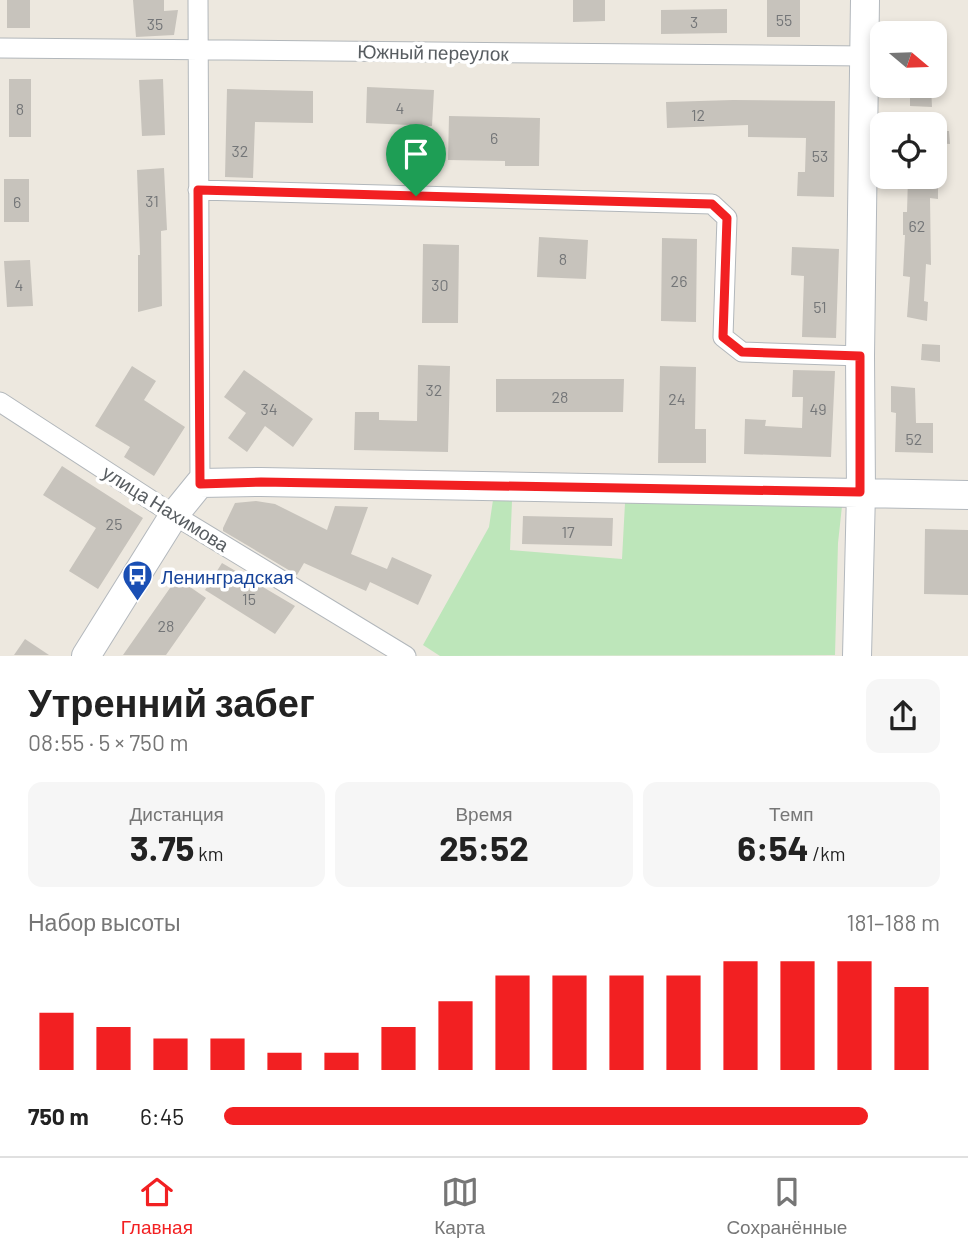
<!DOCTYPE html>
<html lang="ru">
<meta charset="utf-8">
<style>
body{margin:0;font-family:Barlow,sans-serif;background:#f6f6f6;color:#222;height:100vh;display:flex;flex-direction:column;font-size:26px;white-space:nowrap}
*{box-sizing:border-box;margin:0}
p{font-size:23px;color:#767676}
.icon{flex:none;width:38px;height:38px;fill:none;stroke:currentColor;stroke-width:2;stroke-linecap:round;stroke-linejoin:round}
.map{position:relative;height:656px;overflow:hidden}
.drawer{display:flex;flex-direction:column;background:#fff;flex:1}
.drawer>*{flex:none}
.needle{width:46px;rotate:109deg}
.fabs{position:absolute;left:870px;top:21px;display:grid;gap:14px}
.fabs a{display:grid;place-items:center;width:77px;height:77px;border-radius:14px;background:#fff;box-shadow:0 4px 10px #0003;font-size:35px}
.pin{position:absolute;display:grid;place-items:center;width:60px;height:60px;color:#fff;margin:-72px -30px;border-radius:50% 50% 50% 0;rotate:-45deg;box-shadow:0 0 7px #0007}
.pin .icon{rotate:45deg}
.round{display:grid;place-items:center;flex:none;width:74px;height:74px;border-radius:14px;background:#f6f6f6}
.headline{display:flex;align-items:center;justify-content:space-between;height:119px;padding:0 28px}
h1{font-size:38px;font-weight:700;line-height:52px}
.metrics{display:grid;grid-template-columns:repeat(3,1fr);gap:10px;height:119px;padding:7px 28px}
.metrics div{display:grid;align-content:center;border-radius:14px;background:#f6f6f6;text-align:center}
.metrics b{font-size:35px;font-weight:700}
.metrics small{font-size:19px;font-weight:400}
.metrics p{font-size:19px}
.chart{height:196px;padding:14px 28px}
.chart p{display:flex;justify-content:space-between}
.chart svg{width:100%;height:126px;margin-top:7px;stroke:#f22022;stroke-width:6}
ul{padding:0 28px;list-style:none;font-size:23px}
li{display:grid;grid-template-columns:112px 84px 1fr;align-items:center;height:52px}
li i{height:18px;border-radius:9px;background:#f22022}
.dock{display:flex;justify-content:space-around;align-items:center;height:98px;border-top:2px solid #e0e0e0;background:#fff;font-size:19px;color:#767676}
.dock a{display:grid;justify-items:center;gap:4px}
.dock .on{color:#f22022}
.map>svg:first-child{display:block}
</style>
<div class="map">
<svg width="968" height="656" viewBox="0 0 968 656">
<rect width="100%" height="100%" fill="#ede8df"/>
<path fill="#bde6ba" d="M493,500L512,501L510,550L622,559L625,503L842,506L838,543L835,655L440,656L423,645L489,527Z"/>
<path fill="#c7c3bc" d="M7,0H30V28H7Z
M133,0H164V11L178,10L174,35L136,37Z
M573,0H605V21L573,22Z
M767,0H800V37H767Z
M727,9V33L661,34V10Z
M9,79H31V137H9Z
M163,79L165,135L142,136L139,80Z
M910,86L931,87L932,107L910,106Z
M367,87L434,90L432,126L366,123Z
M227,89L313,91V123L255,122L253,178L225,177Z
M733,100L835,101L834,197L797,196L798,172H805L806,138L748,137V125L667,128L666,102Z
M449,116L540,118L539,166H505V161L448,160Z
M934,131H949L950,144L934,143Z
M164,168L167,230L161,231L162,306L138,312V255H140L137,170Z
M908,177H938V199L930,198L931,265L926,264L924,301L928,302L927,321L907,317L910,277L903,276L905,235H903V212H907Z
M4,179H29V222H4Z
M539,237L588,240L586,279L537,277Z
M662,238L697,239L696,322L661,321Z
M423,244L459,245L458,323H422Z
M792,247L839,249L836,338L802,337L804,276L791,275Z
M30,260L33,306L7,307L4,261Z
M922,344L940,345V362L921,360Z
M418,365L450,366L448,452L354,450L355,412H379V420L417,421Z
M132,366L156,381L144,400L185,427L154,476L124,457L130,447L95,426Z
M660,366L696,367L695,429H706V463H658Z
M244,370L313,419L293,447L265,426L247,452L228,438L246,413L224,397Z
M793,370L835,371L831,457L744,454L745,419L766,420L765,426L802,428L803,397H792Z
M496,379H624L623,412H496Z
M891,386L915,388L916,423H933V453L895,452L896,413L891,412Z
M62,466L143,518L98,589L69,571L96,528L43,495Z
M256,501L275,504L327,530L335,506L368,507L351,554L387,569L392,557L432,575L418,605L370,582L366,591L304,563L297,575L223,531V528L235,503Z
M523,516L613,518L612,546L522,544Z
M925,529L968,530V595L924,594Z
M222,563L295,606L275,634L205,590Z
M177,578L206,598L166,655H123Z
M25,639L49,655H14Z"/>
<g fill="none" stroke-linecap="round" stroke-linejoin="round">
<defs>
<path id="street" d="M198,0L200,483
M0,48L866,56
M198,190L712,204L727,218L723,337L742,352L860,356
M0,402L174,515L406,656"/>
<path id="secondary" d="M86,656L174,515L200,483L261,482L968,495
M857,656L861,492L860,356L865,0"/>
</defs>
<use href="#street" stroke="#b2b7bb" stroke-width="21"/>
<use href="#secondary" stroke="#b3b8bd" stroke-width="30"/>
<use href="#street" stroke="#fff" stroke-width="19"/>
<use href="#secondary" stroke="#fff" stroke-width="28"/>
</g>
<g fill="none" stroke-linecap="round" stroke-linejoin="round">
<defs>
<path id="route" d="M198,190L712,204L727,218L723,337L742,352L860,356V492L261,482L200,484Z"/>
</defs>
<use href="#route" stroke="#fff" stroke-width="14"/>
<use href="#route" stroke="#f22022" stroke-width="9"/>
</g>
<defs>
<symbol id="bus-pin" viewBox="-11 -11 22 30"><path d="M0 17L-7.5 6A9.5 9.5 0 1 1 7.5 6Z" fill="#1a4fb4" stroke="#fff"/><path d="M-5-6H5V4H4V6H2V4H-2V6H-4V4H-5ZM-3.5-4V0h7V-4ZM-3.5 1.2v1.5H-2V1.2ZM2 1.2v1.5H3.5V1.2Z" fill="#fff"/></symbol>
</defs>
<g fill-rule="evenodd">
<use href="#bus-pin" x="120" y="558" width="35" height="47"/>
</g>
<g text-anchor="middle" dominant-baseline="central" stroke-width="7" stroke-linejoin="round" paint-order="stroke">
<g font-size="16" fill="#747678">
<text x="784" y="19">55</text>
<text x="694" y="21">3</text>
<text x="155" y="23">35</text>
<text x="400" y="107">4</text>
<text x="20" y="108">8</text>
<text x="698" y="114">12</text>
<text x="494" y="137">6</text>
<text x="240" y="150">32</text>
<text x="820" y="155">53</text>
<text x="152" y="200">31</text>
<text x="17" y="201">6</text>
<text x="917" y="225">62</text>
<text x="563" y="258">8</text>
<text x="679" y="280">26</text>
<text x="19" y="284">4</text>
<text x="440" y="284">30</text>
<text x="820" y="306">51</text>
<text x="434" y="389">32</text>
<text x="560" y="396">28</text>
<text x="677" y="398">24</text>
<text x="269" y="408">34</text>
<text x="818" y="408">49</text>
<text x="914" y="438">52</text>
<text x="114" y="523">25</text>
<text x="568" y="531">17</text>
<text x="249" y="598">15</text>
<text x="166" y="625">28</text>
</g>
<g font-size="19" fill="#585d61" stroke="#fff">
<text transform="translate(433 52) rotate(1)">Южный переулок</text>
<text transform="translate(166 508) rotate(32)">улица Нахимова</text>
</g>
<g font-size="19" fill="#164399" stroke="#fff" text-anchor="start">
<text x="161" y="576">Ленинградская</text>
</g>
</g>
</svg>
<div class="fabs">
<a><svg class="needle" viewBox="-14 -14 28 28"><path d="M0-13l5 13h-10z" fill="#e53935"/><path d="M0 13l5-13h-10z" fill="#767676"/></svg></a>
<a><svg class="icon" aria-label="locate" viewBox="0 0 24 24"><circle cx="12" cy="12" r="6"/><path d="M12 2v4M12 18v4M2 12h4M18 12h4"/></svg></a>
</div>
<div class="pin" style="left:416px;top:196px;background:#1e9e55"><svg class="icon" aria-label="arrive" viewBox="0 0 24 24"><path d="M6 21V4h12l-3 4 3 4H6"/></svg></div>
</div>
<section class="drawer">
<div class="headline"><div><h1>Утренний забег</h1><p>08:55 · 5 × 750 m</p></div><a class="round"><svg class="icon" aria-label="share" viewBox="0 0 24 24"><path d="M12 15V3M7 8l5-5 5 5M5 13v7h14v-7"/></svg></a></div>
<div class="metrics">
<div><p>Дистанция</p><b>3.75<small> km</small></b></div>
<div><p>Время</p><b>25:52</b></div>
<div><p>Темп</p><b>6:54<small> /km</small></b></div>
</div>
<div class="chart"><p><span>Набор высоты</span>181–188 m</p>
<svg viewBox="0 0 160 44" preserveAspectRatio="none"><path d="M5 44V24M15 44V29M25 44V33M35 44V33M45 44V38M55 44V38M65 44V29M75 44V20M85 44V11M95 44V11M105 44V11M115 44V11M125 44V6M135 44V6M145 44V6M155 44V15"/></svg>
</div>
<ul>
<li><b>750 m</b>6:45<i style="width:90%"></i></li>
</ul>
</section>
<nav class="dock">
<a class="on"><svg class="icon" aria-label="home" viewBox="0 0 24 24"><path d="M3 11l9-7 9 7M6 9v11h12V9"/></svg>Главная</a>
<a><svg class="icon" aria-label="map" viewBox="0 0 24 24"><path d="M3 6l6-2 6 2 6-2v14l-6 2-6-2-6 2zM9 4v14M15 6v14"/></svg>Карта</a>
<a><svg class="icon" aria-label="saved" viewBox="0 0 24 24"><path d="M7 4h10v16l-5-4-5 4z"/></svg>Сохранённые</a>
</nav>
